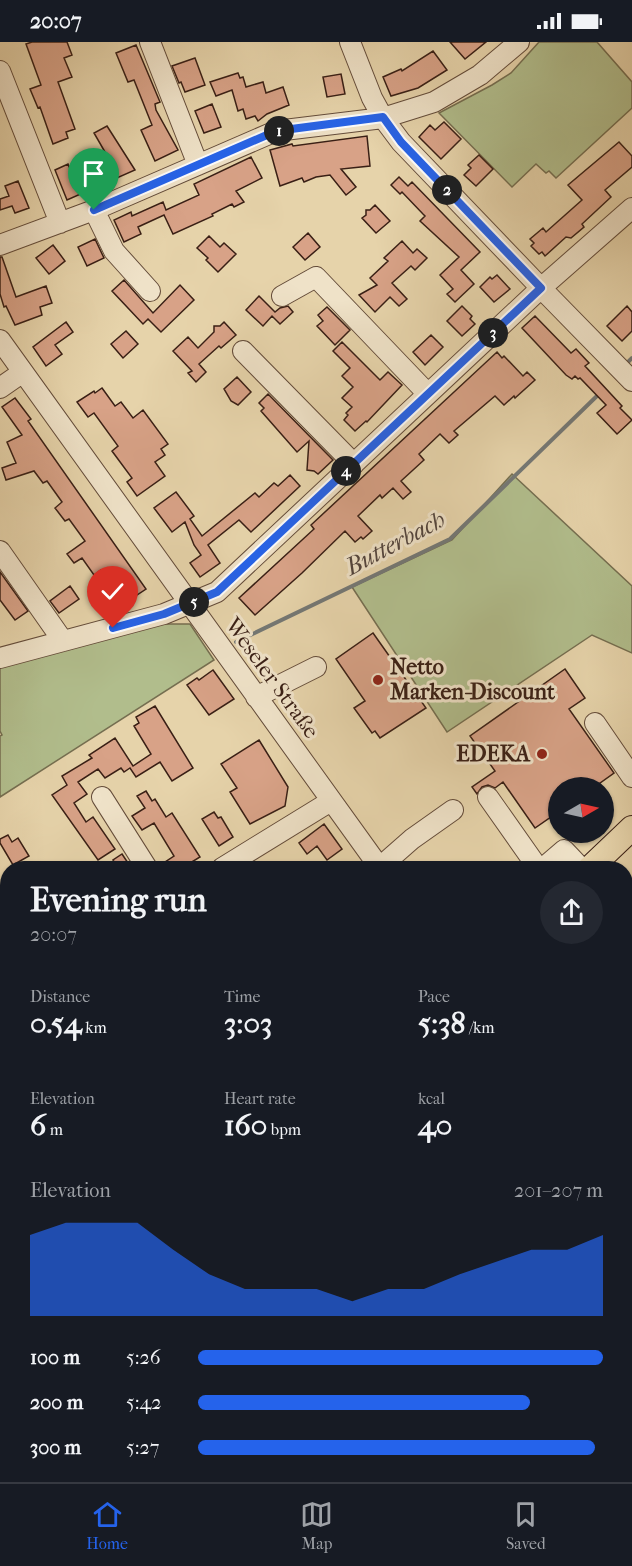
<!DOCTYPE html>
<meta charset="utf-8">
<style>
body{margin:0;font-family:"IM FELL French Canon",serif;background:#242831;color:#f1f3f6;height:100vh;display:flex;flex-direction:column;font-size:22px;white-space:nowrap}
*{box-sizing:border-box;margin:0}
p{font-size:20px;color:#9ea1a6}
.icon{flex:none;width:33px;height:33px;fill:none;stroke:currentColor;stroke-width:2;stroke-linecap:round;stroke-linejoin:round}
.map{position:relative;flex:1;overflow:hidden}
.panel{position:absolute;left:0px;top:819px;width:633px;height:621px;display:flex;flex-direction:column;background:#171b24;border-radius:24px 24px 0 0;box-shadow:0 2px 4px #0004}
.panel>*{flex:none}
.needle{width:39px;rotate:81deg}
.buttons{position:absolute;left:548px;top:735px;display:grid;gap:12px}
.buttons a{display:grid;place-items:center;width:66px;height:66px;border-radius:50%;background:#171b24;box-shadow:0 2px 4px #0004;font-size:30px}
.pin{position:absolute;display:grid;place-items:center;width:51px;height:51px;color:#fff;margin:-62px -26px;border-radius:50% 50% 50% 0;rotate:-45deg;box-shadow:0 0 6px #0007}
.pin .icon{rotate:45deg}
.km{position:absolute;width:30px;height:30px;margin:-15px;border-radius:50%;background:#222;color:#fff;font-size:16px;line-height:30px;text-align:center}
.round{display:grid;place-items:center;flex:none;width:63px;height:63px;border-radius:32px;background:#242831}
.overview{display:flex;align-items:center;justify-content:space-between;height:102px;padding:0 30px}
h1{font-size:33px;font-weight:700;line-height:45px}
.metrics{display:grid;grid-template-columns:repeat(3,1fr);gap:9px;height:102px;padding:6px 30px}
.metrics div{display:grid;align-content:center}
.metrics b{font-size:30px;font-weight:700}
.metrics small{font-size:16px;font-weight:400}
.metrics p{font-size:16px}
.chart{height:168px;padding:12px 30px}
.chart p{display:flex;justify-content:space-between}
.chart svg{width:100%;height:108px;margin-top:6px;fill:#2563eb;opacity:.7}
ul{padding:0 30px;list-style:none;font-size:20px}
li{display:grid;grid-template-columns:96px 72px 1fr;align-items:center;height:45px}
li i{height:15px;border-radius:8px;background:#2563eb}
.status{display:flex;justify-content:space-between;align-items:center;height:42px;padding:0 30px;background:#171b24;direction:ltr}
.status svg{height:16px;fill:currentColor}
.menu{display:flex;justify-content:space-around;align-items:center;height:84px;border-top:2px solid #363941;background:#171b24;font-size:16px;color:#9ea1a6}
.menu a{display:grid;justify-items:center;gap:3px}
.menu .selected{color:#2563eb}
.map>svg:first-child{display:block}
</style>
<div class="status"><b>20:07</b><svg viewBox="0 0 49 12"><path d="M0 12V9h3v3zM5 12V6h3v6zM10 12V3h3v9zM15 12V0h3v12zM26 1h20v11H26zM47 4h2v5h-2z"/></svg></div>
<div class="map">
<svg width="632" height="1440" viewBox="0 0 632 1440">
<rect width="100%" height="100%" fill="#e6d3aa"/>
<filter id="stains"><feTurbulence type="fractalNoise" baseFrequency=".00333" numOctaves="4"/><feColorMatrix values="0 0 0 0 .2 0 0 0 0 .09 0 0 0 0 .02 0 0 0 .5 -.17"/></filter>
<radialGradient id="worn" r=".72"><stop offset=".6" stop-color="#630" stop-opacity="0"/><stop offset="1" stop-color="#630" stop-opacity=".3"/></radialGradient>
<path fill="#b1bd8c" stroke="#756e50" stroke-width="1.5" d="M539,0H597L632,40V66L556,136L549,129L546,131L536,122L512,145L439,71L492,43L511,31Z
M512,432L632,544V611L592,593L447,690L352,545L452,498Z
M150,582H190L214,618L0,755V694L2,693L0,689V621Z
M7,1420L8,1432L91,1433L97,1440H0V1427Z"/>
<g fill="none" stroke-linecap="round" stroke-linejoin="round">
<path stroke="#747875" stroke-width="4" d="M629,319L632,316
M236,600L450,497L600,351"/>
</g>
<path fill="#d8a287" stroke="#391f15" stroke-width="1.5" d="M32,0H67L72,13L64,16L72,35L58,40L75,87L66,90L68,96L53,102L40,65L38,66L30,47L41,43L26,2Z
M450,0H486L465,17Z
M136,3L160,60L155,62L156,68L178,108L155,119L141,88L152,83L134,38L128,40L116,11Z
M433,9L447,28L418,46L391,54L383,35L401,27L402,29Z
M195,16L205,43L185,50L181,40L179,41L172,24Z
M238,31L240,36L243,35L246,45L263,40L266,51L283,45L289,63L267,72L258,79L255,74L246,77L243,67L238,69L232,48L216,54L210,40Z
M341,32L345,52L327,55L323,35Z
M212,62L221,85L204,91L195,69Z
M444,80L461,97L441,117L419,95L430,83L435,88Z
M107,84L135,128L67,158L55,128L68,122L70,127L105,110L94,91Z
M367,94L370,124L341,127L356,145L346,153L330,133L316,135L304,140L302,136L280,144L270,108L292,102L293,104Z
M619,100L632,114V125L605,148L611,155L582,182L584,185L571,196L566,195L545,214L542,210L539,212L531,204L534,201L530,197L543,186L546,190L582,158L568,143Z
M479,113L493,127L476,144L464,133L471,126L468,123Z
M251,115L262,136L236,149L244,160L234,165L232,162L212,172L213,174L173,192L164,173L138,185L141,192L124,200L114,178L131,170L132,174L163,160L166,168L199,153L194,142Z
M399,135L408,144L412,140L480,210L461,228L474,242L455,260L447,252L453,247L440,233L459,215L420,179L425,174L423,172L402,150L400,152L391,143Z
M18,139L29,166L15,171L12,164L0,168V157L9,154L5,144Z
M375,163L390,179L376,191L362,176L366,173V168H370Z
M308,191L320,205L305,218L293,205Z
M209,194L220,205L224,201L236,212L218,230L206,218L208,216L197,206Z
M95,197L104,216L87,224L78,205Z
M402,199L413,211L417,207L427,216L415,228L411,224L392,241L407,257L399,264L390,255L375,270L359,253L377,243L370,236L388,219L384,216Z
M53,203L65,219L49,232L36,216Z
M0,215H2L16,255L46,244L52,261L40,265L42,273L15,283L6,264L4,265L0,252Z
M497,233L510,247L494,260L480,245L490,235L492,237Z
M124,238L153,271L180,243L194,258L161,290L148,277L143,282L112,249Z
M259,254L275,270L280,266L288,264L293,270L280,282L272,274L263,284L246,268Z
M462,264L472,274L470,277L475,282L462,294L447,279Z
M627,264L632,270V289L622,299L607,284Z
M327,265L350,288L335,303L317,284L323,279L318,273Z
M535,274L571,311L576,307L589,321L585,324L622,364L620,366L632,378L617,392L597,371L606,363L580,336L578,337L575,334L572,337L566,333L522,286Z
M66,280L73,290L55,303L62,312L46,324L33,305Z
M224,280L236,293L221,306L219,304L199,322L206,330L196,340L188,331L192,329L173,309L188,295L198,306L214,290V284H220Z
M126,289L138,302L123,316L111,302Z
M431,293L443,305L425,323L413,310Z
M342,300L380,338L388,330L402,343L367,380L366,379L355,389L344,378L348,373L346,371L352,365L342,356L353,345L342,334L350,326L333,309Z
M497,310L502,316L504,314L523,334L527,330L535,338L515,356L514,354L504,363L495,354L454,389L458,393L449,401L440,392L419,412L424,418L401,439L411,450L403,457L393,446L382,456L380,453L358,474L372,489L363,497L361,495L355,500L345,489L302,531L255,573L239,556L314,487L311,483Z
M237,335L251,350L238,363L231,359L224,347Z
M102,346L115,364L121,360L133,376L143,368L168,402L161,407L165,413L155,420L165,434L137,454L127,440L132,436L112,409L118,404L94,371L88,375L77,360L94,349L95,351Z
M268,352L333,418L318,432L314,429L307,428L309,399L297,410L261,369L264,366L259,361Z
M15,356L31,377L28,379L146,547L131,557L130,555L125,558L117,546L115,548L101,528L94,533L82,516L74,521L67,512L85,499L69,477L65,479L55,466L62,460L47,439L43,441L34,429L6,438L2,426L16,421L7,400L22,393L2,365Z
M290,433L300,444L251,490L239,478L208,503L220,521L200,535L190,521L201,513L194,503L185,480L172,490L154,466L176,450L194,474L190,477L202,494L255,451L259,455L274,441L278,444Z
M0,530L28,569L15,578L0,558Z
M70,544L79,557L59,571L50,559Z
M373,591L426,666L380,696L375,689L372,691L354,666L365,659L336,617Z
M565,627L585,656L569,667L614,731L593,746H558V770L535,786L503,740L495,746L488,743L482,745L477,752L472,745L495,729L470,694Z
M213,628L234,657L209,673L187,643L197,636L199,638Z
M155,664L193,726L172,739L160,720L136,735L130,726L124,730L121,726L105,736L98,727L78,740L87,752L74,761L86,780L93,775L115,807L98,818L52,753L67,743L62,734L92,716L89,713L115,696L133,724L151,712L134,684L139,681L136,675Z
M259,698L288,745L285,764L250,782L230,750L237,746L221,722Z
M146,749L152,759L155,757L166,775L172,771L200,815L182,826H159V824L174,814L154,781L142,788L132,774L145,766L137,754Z
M214,770L218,776L221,775L233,795L219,804L202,777Z
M324,782L342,807L327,818L317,804L307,812L299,801Z
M8,793L12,800L18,796L29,814L13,823L0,801V797Z
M122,812L128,821L118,826L113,818Z"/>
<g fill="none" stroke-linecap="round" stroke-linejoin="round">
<defs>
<path id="minor" d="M150,0L198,123
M350,0L372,56L383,76L401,100L541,246L632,339
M0,29L60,181
M94,168L114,209L150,249
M0,203L94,168L276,89L383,76L434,60L480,33L519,0
M282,254L316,235L428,352
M0,298L380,826
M243,309L354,422
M0,346L23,330
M0,509L63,599
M0,616L164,572L217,550L541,246L632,166
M256,655L316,625
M595,681L632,735
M102,755L147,826
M488,755L538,826
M222,826L331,759
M379,826L412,797L453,768
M543,826L564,808L581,826
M0,963L8,959
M626,963L632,962
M0,1095L8,1106
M0,1292L8,1287
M100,1432L106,1440
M566,1432L571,1440
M625,1440L632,1437"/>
<path id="major" d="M590,826L632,786
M626,1171L632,1180
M0,1405L8,1397"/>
</defs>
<use href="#minor" stroke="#644c3a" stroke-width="22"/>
<use href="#major" stroke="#391f15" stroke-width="26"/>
<use href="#minor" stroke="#efe2c8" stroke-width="20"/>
<use href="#major" stroke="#e6d3aa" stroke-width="24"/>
</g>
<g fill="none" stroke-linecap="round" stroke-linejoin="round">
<defs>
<path id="route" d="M94,168L276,89L383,75L401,100L541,246L217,550L164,572L113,586"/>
</defs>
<use href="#route" stroke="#fff" stroke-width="12"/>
<use href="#route" stroke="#2563eb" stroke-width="8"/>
</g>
<g fill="#8f2418" stroke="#efe2c8" stroke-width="2">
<circle cx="378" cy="638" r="6"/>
<circle cx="542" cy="712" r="6"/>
</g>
<g text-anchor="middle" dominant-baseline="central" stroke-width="6" stroke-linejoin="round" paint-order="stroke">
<g font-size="22" font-weight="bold" fill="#391f15" stroke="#efe2c8" text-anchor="start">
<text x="390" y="625">Netto<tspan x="390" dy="25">Marken-Discount</tspan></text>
<text x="530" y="712" text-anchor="end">EDEKA</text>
</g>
<g font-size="22" fill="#391f15" stroke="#efe2c8">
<text transform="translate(272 636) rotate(54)">Weseler Straße</text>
</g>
<g font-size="24" font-style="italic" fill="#52443d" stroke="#efe2c8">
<text transform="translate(395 501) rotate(-28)">Butterbach</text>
</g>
</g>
<rect width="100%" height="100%" filter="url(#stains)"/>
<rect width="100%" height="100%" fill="url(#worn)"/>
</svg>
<div class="buttons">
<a><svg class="needle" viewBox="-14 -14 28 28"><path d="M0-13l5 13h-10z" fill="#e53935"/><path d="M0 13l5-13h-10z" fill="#9ea1a6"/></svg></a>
</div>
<div class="pin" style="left:94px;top:168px;background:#1e9e55"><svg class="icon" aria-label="arrive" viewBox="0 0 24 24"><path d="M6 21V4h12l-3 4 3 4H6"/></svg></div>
<div class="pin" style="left:113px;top:586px;background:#d93025"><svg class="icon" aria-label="check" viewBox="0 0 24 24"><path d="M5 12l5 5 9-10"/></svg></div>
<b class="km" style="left:279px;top:89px">1</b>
<b class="km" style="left:447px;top:148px">2</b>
<b class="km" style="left:493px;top:291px">3</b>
<b class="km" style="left:346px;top:429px">4</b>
<b class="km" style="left:194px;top:560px">5</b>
<section class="panel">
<div class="overview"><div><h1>Evening run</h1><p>20:07</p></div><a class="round"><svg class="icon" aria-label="share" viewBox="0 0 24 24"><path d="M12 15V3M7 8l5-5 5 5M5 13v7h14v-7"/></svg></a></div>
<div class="metrics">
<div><p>Distance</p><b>0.54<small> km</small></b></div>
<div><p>Time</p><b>3:03</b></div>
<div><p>Pace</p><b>5:38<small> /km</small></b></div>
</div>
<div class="metrics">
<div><p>Elevation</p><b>6<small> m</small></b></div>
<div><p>Heart rate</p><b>160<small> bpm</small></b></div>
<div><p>kcal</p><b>40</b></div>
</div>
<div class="chart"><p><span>Elevation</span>201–207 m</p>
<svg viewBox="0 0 160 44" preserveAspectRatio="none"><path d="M0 44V11L10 6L20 6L30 6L40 17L50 27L60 33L70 33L80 33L90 38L100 33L110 33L120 27L130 22L140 17L150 17L160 11V44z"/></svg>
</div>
<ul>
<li><b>100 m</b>5:26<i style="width:100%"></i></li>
<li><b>200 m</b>5:42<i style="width:82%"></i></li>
<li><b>300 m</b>5:27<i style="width:98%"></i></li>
</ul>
</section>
</div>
<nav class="menu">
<a class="selected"><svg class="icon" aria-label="home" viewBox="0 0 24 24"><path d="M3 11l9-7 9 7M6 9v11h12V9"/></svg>Home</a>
<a><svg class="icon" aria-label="map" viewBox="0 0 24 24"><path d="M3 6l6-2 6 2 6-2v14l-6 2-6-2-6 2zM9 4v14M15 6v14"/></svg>Map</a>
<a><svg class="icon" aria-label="saved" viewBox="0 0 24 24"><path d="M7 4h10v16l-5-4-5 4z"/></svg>Saved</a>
</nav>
